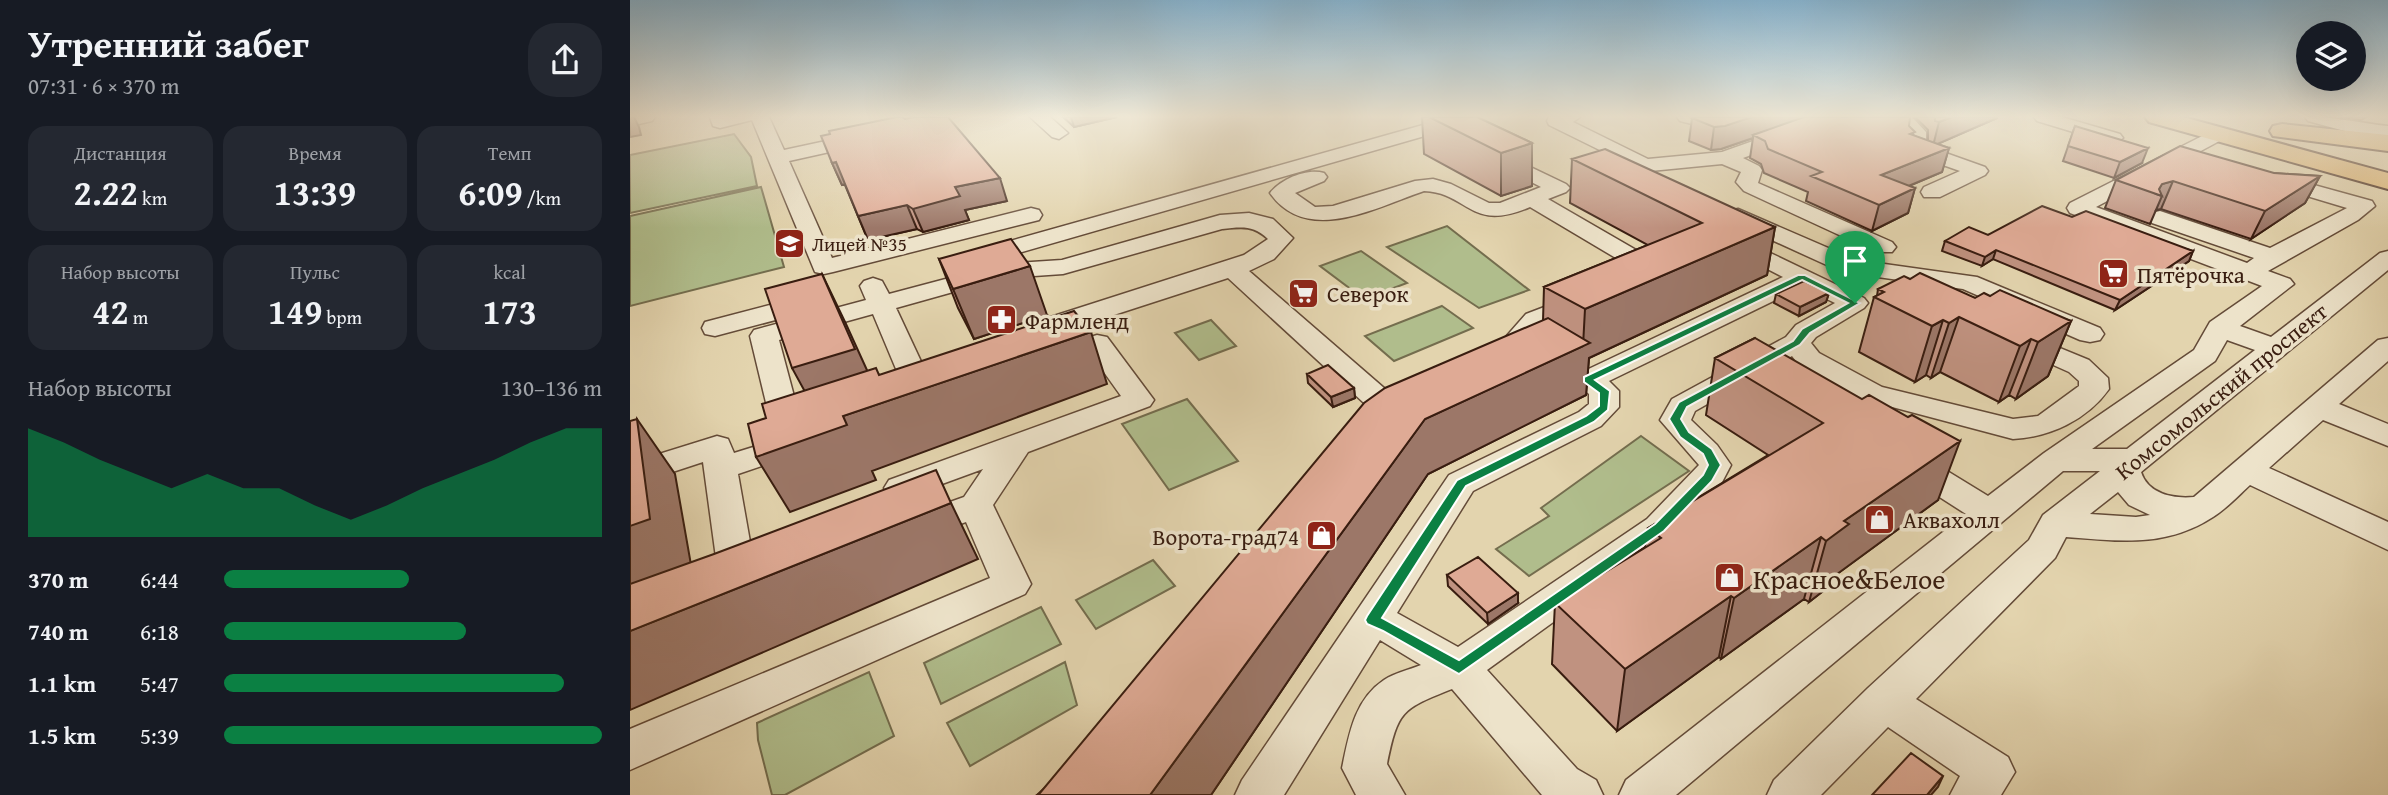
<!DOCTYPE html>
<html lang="ru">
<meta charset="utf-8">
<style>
body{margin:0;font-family:"Gentium Book Plus",serif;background:#242831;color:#f1f3f6;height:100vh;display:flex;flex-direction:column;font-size:26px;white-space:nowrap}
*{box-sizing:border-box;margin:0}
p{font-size:23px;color:#9ea1a6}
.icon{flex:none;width:38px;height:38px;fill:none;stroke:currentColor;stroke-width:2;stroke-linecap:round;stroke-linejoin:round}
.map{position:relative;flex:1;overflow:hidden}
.sheet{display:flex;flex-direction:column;background:#171b24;width:630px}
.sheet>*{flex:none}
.fabs{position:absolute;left:1666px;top:21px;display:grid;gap:14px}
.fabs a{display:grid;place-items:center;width:70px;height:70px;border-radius:50%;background:#171b24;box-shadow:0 7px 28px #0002;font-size:35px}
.pin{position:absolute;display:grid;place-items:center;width:60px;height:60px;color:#fff;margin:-72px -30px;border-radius:50% 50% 50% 0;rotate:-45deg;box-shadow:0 0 7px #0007}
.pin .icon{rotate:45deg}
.round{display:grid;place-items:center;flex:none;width:74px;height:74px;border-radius:28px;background:#242831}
.overview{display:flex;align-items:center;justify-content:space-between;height:119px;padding:0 28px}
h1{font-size:38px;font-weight:700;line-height:52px}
.stats{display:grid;grid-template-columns:repeat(3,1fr);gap:10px;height:119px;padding:7px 28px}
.stats div{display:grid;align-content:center;border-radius:18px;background:#242831;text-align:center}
.stats b{font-size:35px;font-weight:700}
.stats small{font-size:19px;font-weight:400}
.stats p{font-size:19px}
.chart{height:196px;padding:14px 28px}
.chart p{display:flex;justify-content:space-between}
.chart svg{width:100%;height:126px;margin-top:7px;fill:#0b8043;opacity:.7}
ul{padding:0 28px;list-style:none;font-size:23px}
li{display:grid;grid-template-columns:112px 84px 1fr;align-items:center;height:52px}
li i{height:18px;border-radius:9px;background:#0b8043}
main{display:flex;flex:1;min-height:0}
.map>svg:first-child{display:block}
</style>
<main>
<section class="sheet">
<div class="overview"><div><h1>Утренний забег</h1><p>07:31 · 6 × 370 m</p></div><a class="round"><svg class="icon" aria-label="share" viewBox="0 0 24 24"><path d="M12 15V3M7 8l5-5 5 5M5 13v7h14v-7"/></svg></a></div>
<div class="stats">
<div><p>Дистанция</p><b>2.22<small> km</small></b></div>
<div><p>Время</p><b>13:39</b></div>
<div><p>Темп</p><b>6:09<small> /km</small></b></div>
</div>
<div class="stats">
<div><p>Набор высоты</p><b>42<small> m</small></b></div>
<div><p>Пульс</p><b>149<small> bpm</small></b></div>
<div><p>kcal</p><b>173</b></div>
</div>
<div class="chart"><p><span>Набор высоты</span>130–136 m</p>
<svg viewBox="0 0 160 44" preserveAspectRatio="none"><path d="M0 44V6L10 11L20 17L30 22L40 27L50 22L60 27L70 27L80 33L90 38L100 33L110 27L120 22L130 17L140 11L150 6L160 6V44z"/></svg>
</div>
<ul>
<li><b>370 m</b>6:44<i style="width:49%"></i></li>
<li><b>740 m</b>6:18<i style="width:64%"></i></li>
<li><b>1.1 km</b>5:47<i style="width:90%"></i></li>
<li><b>1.5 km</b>5:39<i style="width:100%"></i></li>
</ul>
</section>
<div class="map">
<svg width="1758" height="795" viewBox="0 0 1758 795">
<rect width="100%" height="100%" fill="#e3d4ae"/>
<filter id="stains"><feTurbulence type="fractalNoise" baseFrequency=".00286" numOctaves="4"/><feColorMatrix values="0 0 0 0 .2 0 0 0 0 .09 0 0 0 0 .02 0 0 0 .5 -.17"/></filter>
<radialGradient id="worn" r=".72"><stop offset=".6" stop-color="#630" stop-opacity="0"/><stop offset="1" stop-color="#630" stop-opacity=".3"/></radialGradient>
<path fill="#b0bd8c" stroke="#746d4e" stroke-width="2" d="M104,134L121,157L127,186L0,213V155Z
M131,187L154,267L0,306V216Z
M817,226L899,290L849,308L757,247Z
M731,251L777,283L734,299L690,266Z
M812,306L843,328L764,361L735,336Z
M581,320L606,346L569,360L545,333Z
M557,399L608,461L539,490L492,424Z
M1011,436L1059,471L899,576L866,549L919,516L911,508Z
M523,560L545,586L466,629L446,600Z
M411,607L431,644L311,704L294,663Z
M435,662L447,705L340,766L317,723Z
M239,672L264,736L155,795H142L128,740L127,723Z"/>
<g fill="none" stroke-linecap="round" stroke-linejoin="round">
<defs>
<path id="minor" d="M0,117H25L22,121L0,126Z
M80,117H139L154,150L233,133L240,135L243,139L240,143L159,161L202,258L401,208L409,210L412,215L409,220L203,272L194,274L185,272L122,120L90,128L83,126Z
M400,117H420L438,133L429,139L422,137Z
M919,117H950L943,122L1018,159L1092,152L1185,119L1242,117L1233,122L1189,130L1113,158L1129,166L1132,170L1128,183L1262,242L1266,247L1262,252H1246L1114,191L1106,182L1111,172L1092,164L990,174L971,180L964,178L961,174L964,170L992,161L919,125L917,121Z
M1047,117H1090L1087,121L1066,125L1050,121Z
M1262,117H1282L1296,132V146L1355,167L1358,171L1355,175L1310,197H1294L1291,192L1294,187L1330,171L1279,153L1276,149L1277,133Z
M1404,117H1432L1490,134L1493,138L1483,144L1407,121Z
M1675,117C1703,116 1730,123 1758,126V138L1729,135L1678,121Z
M807,121L836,134L839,138L829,144L805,133L357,262L349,264L341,262L337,257L341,252Z
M1588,128L1595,130L1597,134L1595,138L1466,207L1617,263L1624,258L1522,223L1519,218L1522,213L1530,211L1640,248L1717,208L1637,184L1634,180L1637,176L1644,174L1742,201L1745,206L1728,220L1638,271L1660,279L1664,284L1610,326L1641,337L1750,253L1758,251V270L1511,472C1518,494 1543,499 1564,497L1748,340L1758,338V361L1709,404L1758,424V446L1693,420L1639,468L1758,522V550L1620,485C1608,496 1596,509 1583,517C1535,548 1490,541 1436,537L1425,558L1286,699L1378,757L1385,772L1371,795H1320L1330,776L1258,727L1191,795H1137L1144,780L1238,688L1399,540L1413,515L1470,471H1433L1046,795H989L996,780L1336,514L1269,471L1264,463L1269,455L1280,452L1291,455L1358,496L1414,453L1564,350L1580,322L1632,286L1440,213L1437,208L1440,203ZM1597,340L1625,350L1497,449H1462L1585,361ZM1488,492L1499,505L1520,515L1506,517L1460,514Z
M867,151L936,184L940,188L936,192L918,199L1032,265L1035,270C1029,280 1018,281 1007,278L1004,273L1006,270L900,207C839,233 840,193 794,191C747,207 677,246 640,193C651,179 677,168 694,173L697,177L694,181L665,193L685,207L703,206L785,181L803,179L821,184L859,203H870L911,187L860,161L857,157L860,153Z
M1108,209L1226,260L1347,277L1470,328L1474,334L1470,340L1460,342L1450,340L1333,289L1212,272L1100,221L1097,216L1100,211Z
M619,213L643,219L663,238L644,259L619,271L769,401L773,408L769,415L758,417L747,415L598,278L422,335L412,337L402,335L399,329L402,323L614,255L638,239C623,225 612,227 592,229L433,274L373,278L266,308L309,400L305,406L294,409L283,406L279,400L243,314L149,340L169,415L165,422L154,424L143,422L139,415L120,336L124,330L236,300L230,286L234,281L243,278L252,281L259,294L372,264L432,260L590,215Z
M1103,235L1234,298L1238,303L1234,308L1186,337L1181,343L1189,353L1252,387L1383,419L1408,416L1449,386V381L1439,372L1381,346L1377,340L1381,334L1391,332L1459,360L1478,378L1479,389C1457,420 1420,437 1383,439L1232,399L1169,365L1162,356L1065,411L1061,420L1087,445L1101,465L1090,486L1041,537L857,670L947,769L966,780L973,795H912L822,689C772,709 768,710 757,764L775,795H726L712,768C719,735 724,700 754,680C764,673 779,670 791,665L750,640L654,795H605L612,780L819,475L949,412L959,404V394L943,380L948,374L1153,277L1095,247L1091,242L1095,237ZM1172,287L1205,303L1166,325L1156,337L1042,399L1030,420L1069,465L1017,519L828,647L767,613L843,491L971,426L989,407V391L979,381Z
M951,293L960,296L964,301L960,306C946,312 926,317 914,326C896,341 890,369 863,362L859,356L896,314Z
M163,299L172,301L176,307L172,313L85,336L75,334L72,328L75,322Z
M467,335L477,337L524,400L520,406L398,452L363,505L401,584L395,594L0,770V729L360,578L336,522L287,539L275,536L269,527L275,518L334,497L353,469L271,499L259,496L254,488L259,480L491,396L461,354L428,364L418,362L414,356L418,350Z
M165,434L176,437L181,444L176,451L108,474L128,587L122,597L109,601L96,597L90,587L73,462L0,486V463L87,436L98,439L104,453Z"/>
<path id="major" d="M1515,117H1553L1758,173V189L1519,122Z
M1652,124L1758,135V151L1643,136L1640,131L1643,126Z"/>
</defs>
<use href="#minor" stroke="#644b38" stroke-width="3"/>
<use href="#major" stroke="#391d10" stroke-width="4"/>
<use href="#minor" fill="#ede3ca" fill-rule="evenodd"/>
<use href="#major" fill="#e2ba77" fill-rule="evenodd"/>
</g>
<path fill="#c09280" stroke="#391d10" stroke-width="2" d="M433,117H487L444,127Z
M792,117H847L902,143V186L871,196L794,154Z
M1285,117H1367V118L1307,144L1319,148L1312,172L1279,186L1285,188L1278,213L1242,231L1176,201L1178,192L1134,173L1131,164L1120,158L1123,138L1091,149L1081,150L1059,141L1062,118L1279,126L1284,136L1298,141V130Z
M1710,117H1736L1731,120Z
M1445,126L1512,163L1484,178L1433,161Z
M942,159L1145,227L1137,275L959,358L956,395L798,474L581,795H407L913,321L914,287L1018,245L940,203Z
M202,163L377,201L335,210L339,220L293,232L287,229L238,240L215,185H212Z
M1644,173L1690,176L1675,203L1621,239L1531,209L1526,210L1520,224L1475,208L1486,180Z
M1442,217L1563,251L1559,261L1485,310L1363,259L1352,266L1312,251L1315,241L1358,235Z
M309,259L417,315L344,339L328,308Z
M1280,279L1345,298L1360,296L1441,321L1418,376L1386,399L1379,395L1369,402L1310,372L1301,378L1296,375L1285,382L1229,352L1244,297L1247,296L1248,289Z
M1199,293L1196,302L1169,316L1144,303L1146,294Z
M1125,338L1308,500L1203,577L1201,585L1179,602L1174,599L1091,659L1089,657L987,731L922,664L925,603L1015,547L1018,528L1138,455L1076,415L1085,358Z
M677,374L724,388L725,398L703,407L678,383Z
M817,575L888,603L858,624L818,586Z"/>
<path fill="#9c7768" stroke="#391d10" stroke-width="2" d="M1,117H4L9,127L11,135L0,137V119Z
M441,117H487L444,127Z
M1122,117H1183L1123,135V138L1091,149L1081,150L1084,127Z
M1322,117H1367V118L1303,146L1309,122Z
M902,143V186L871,196V153Z
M1319,148L1312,172L1245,200L1251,175Z
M1518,148L1512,163L1484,178L1490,162Z
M206,162L216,184L212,185L202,163Z
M1690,176L1675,203L1621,239L1635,211Z
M370,178L377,201L335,210L339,220L293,232L283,209L325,187Z
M1543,181L1531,209L1526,210L1532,196L1526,194L1532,184Z
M1285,188L1278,213L1242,231L1249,205Z
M277,205L287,229L238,240L228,216Z
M1145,227L1137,275L959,358L956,395L798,474L581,795H520L795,419L953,346L955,309Z
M1366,250L1363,259L1352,266L1355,257Z
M1563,251L1559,261L1485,310L1490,300Z
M400,266L417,315L344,339L323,289Z
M192,274L216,324L251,401L191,421L162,368Z
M1199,293L1196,302L1169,316L1170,307Z
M1329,317L1310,372L1301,378L1319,323Z
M1313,320L1296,375L1285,382L1302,326Z
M1441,321L1418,376L1386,399L1408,342Z
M461,332L477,384L242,471L246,480L160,512L126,457L213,416Z
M1401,339L1379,395L1369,402L1390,346Z
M724,388L725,398L703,407L701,397Z
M7,419L45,474L63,576L0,600V526Z
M1330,441L1308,500L1203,577L1201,585L1179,602L1196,541L1214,521Z
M321,503L348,559L0,710V631Z
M1191,537L1174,599L1091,659L1104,598Z
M888,593V603L858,624L857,613Z
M1101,596L1089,657L987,731L995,669Z
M1313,776L1308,787L1301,795H1297Z"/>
<path fill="#dfaa95" stroke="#391d10" stroke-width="2" d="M267,117H272L275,119L284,117H318L370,178L325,187L330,196L283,209L277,205L228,216L206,162L202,163L191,136L200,134L199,131Z
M799,117H847L902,143L871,153Z
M1065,117H1122L1095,126L1084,127L1062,118Z
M1174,117H1280L1279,126L1285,132L1280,134L1319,148L1251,175L1285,188L1249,205L1181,176L1192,172L1138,149L1135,141L1123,135Z
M1305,117H1322L1309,122L1305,121Z
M1445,126L1518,148L1490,162L1438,146Z
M1550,146L1644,173L1690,176L1635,211L1543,181L1532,184L1529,189L1532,196L1486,180Z
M975,149L1145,227L955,309L914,287L1072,223L942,159Z
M1412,206L1442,217L1456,211L1563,251L1490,300L1366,250L1355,257L1315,241L1339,227L1358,235Z
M381,239L400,266L323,289L309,259Z
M1290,273L1345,298L1354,293L1360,296L1370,290L1441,321L1408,342L1401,339L1390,346L1329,317L1319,323L1313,320L1302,326L1244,297L1254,292L1248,289L1274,276L1280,279Z
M192,274L225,349L162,368L135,289Z
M1174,281L1199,293L1170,307L1146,294Z
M444,311L461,332L213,416L217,425L126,457L118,424L136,418L132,404L246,368L249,375Z
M918,318L960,343L795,419L520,795H407L410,793L734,403L755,388Z
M1125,338L1232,399L1239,395L1278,417L1282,415L1330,441L1214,521L1219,524L1196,541L1191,537L1104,598L1101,596L995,669L925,603L1031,538L1018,528L1193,423L1085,358Z
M698,365L724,388L701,397L677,374Z
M7,419L20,519L0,526V421Z
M306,470L321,503L0,631V584L84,554Z
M848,557L888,593L857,613L817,575Z
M1281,753L1313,776L1297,795H1242Z"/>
<linearGradient id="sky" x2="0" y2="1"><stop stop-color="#87b5d2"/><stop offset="0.51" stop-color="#f2ecdb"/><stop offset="1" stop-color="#f2ecdb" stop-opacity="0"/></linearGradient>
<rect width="1758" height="228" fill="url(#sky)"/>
<path fill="#0b8043" stroke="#fff" stroke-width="2" fill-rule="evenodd" d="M1168,275H1175L1230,303L1180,333L1170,345L1057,407L1051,419L1059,432L1082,449L1091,465L1082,481L1034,531L829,674L753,631L737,624L735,620L737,616L827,480L956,416L969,406V393L954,382V377ZM1172,280L1218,303L1172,329L1163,341L1049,402L1039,419L1050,437L1073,454L1078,465L1073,475L1025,524L829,660L752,618L836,486L964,422L978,410L980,391L965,380Z"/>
<defs>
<symbol id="school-square" viewBox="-11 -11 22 22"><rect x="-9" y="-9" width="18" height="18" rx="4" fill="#8f2418" stroke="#ede3ca"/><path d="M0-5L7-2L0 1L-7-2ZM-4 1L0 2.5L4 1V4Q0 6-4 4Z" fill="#fff"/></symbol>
<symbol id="supermarket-square" viewBox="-11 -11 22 22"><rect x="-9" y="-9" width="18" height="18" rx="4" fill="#8f2418" stroke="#ede3ca"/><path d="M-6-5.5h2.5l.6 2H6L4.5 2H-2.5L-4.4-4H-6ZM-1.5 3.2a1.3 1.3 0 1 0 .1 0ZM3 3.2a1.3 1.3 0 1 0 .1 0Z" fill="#fff"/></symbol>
<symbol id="pharmacy-square" viewBox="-11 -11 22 22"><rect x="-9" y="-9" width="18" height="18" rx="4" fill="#8f2418" stroke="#ede3ca"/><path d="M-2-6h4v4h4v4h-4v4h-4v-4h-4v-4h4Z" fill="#fff"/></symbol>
<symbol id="shop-square" viewBox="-11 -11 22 22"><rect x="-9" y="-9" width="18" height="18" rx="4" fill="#8f2418" stroke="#ede3ca"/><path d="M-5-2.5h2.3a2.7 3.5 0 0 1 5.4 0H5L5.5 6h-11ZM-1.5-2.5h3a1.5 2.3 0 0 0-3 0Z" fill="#fff"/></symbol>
</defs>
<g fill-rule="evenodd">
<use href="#school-square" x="142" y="226" width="35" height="35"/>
<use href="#supermarket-square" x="1466" y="256" width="35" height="35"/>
<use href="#supermarket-square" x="656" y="276" width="35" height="35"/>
<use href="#pharmacy-square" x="354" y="302" width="35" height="35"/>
<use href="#shop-square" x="1232" y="502" width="35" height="35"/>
<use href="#shop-square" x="674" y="518" width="35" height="35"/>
<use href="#shop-square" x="1082" y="560" width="35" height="35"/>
</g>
<g text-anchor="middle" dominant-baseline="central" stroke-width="7" stroke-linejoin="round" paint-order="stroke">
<g font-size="19" fill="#391d10" stroke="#ede3ca" text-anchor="start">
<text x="182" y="244">Лицей №35</text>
</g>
<g font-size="23" fill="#391d10" stroke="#ede3ca" text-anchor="start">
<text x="1507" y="274">Пятёрочка</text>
<text x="697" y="293">Северок</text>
<text x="395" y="320">Фармленд</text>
<text x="1273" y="519">Аквахолл</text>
<text x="669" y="536" text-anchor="end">Ворота-град74</text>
</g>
<g font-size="23" fill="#391d10" stroke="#ede3ca">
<text transform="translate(1591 391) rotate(-39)">Комсомольский проспект</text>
</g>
<g font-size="28" fill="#391d10" stroke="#ede3ca" text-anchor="start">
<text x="1123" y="578">Красное&amp;Белое</text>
</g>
</g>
<rect width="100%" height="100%" filter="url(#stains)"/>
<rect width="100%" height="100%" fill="url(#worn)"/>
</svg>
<div class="fabs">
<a><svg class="icon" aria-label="layers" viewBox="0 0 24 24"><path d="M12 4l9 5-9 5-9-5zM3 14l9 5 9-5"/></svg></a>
</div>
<div class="pin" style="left:1225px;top:303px;background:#1e9e55"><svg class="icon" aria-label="arrive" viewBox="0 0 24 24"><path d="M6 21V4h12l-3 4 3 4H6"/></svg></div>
</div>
</main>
